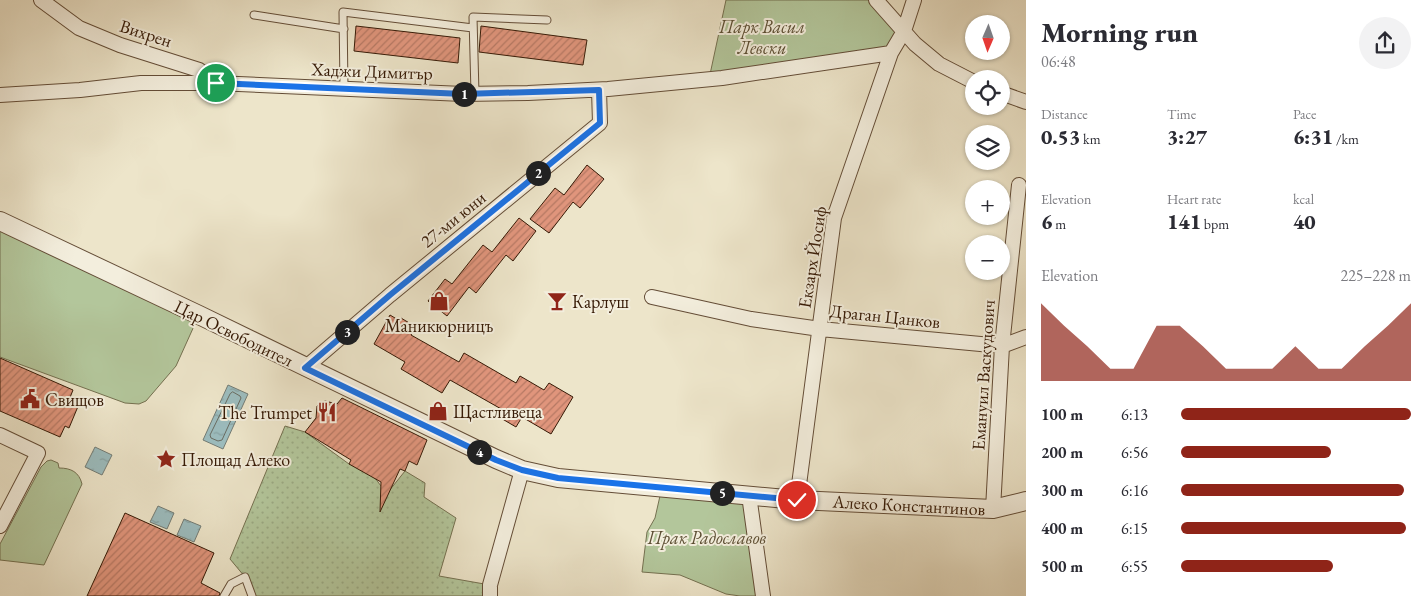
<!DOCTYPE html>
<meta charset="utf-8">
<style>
body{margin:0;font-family:"EB Garamond",serif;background:#f2f2f3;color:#2b2b33;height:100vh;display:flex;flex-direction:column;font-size:19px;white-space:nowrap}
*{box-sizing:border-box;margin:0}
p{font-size:16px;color:#7c7c81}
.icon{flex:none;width:28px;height:28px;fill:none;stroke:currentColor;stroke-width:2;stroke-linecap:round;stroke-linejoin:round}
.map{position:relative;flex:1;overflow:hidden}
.details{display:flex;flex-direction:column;background:#fff;width:400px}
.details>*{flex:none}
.needle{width:32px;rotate:182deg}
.controls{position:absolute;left:965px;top:15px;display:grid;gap:10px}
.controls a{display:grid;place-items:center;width:45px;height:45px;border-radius:50%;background:#fff;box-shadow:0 1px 4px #0004;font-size:25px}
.pin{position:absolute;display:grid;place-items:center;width:42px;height:42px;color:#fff;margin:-21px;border:2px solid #fff;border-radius:50%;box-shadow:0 1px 5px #0007}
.km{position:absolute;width:25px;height:25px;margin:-12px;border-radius:50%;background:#222;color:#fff;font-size:14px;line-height:25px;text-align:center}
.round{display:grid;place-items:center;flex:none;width:52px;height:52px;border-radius:26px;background:#f2f2f3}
.overview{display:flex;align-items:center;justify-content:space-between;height:85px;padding:0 15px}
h1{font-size:28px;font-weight:800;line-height:38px}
.metrics{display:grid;grid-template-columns:repeat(3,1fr);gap:8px;height:85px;padding:5px 15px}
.metrics div{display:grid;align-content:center}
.metrics b{font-size:21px;font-weight:800}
.metrics small{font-size:14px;font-weight:400}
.metrics p{font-size:14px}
.chart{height:140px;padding:10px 15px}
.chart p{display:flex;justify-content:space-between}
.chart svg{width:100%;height:90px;margin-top:5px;fill:#8f2418;opacity:.7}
ul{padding:0 15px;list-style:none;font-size:16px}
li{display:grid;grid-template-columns:80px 60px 1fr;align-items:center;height:38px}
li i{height:12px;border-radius:6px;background:#8f2418}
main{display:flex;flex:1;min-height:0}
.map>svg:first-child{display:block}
</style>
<main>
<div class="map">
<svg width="1026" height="596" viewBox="0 0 1026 596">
<defs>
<pattern id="grass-dots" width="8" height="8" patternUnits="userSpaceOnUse" patternTransform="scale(1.25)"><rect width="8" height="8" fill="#b3c69b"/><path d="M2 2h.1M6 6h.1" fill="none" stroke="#9baa84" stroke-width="1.8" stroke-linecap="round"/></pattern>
<pattern id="water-ripples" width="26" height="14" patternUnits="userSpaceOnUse" patternTransform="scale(1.25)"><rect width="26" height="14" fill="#9cbdbf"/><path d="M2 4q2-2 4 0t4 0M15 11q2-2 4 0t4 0" fill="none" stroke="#87a2a3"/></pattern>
<pattern id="building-hatch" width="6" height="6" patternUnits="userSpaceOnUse" patternTransform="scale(1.25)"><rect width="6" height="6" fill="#e0957c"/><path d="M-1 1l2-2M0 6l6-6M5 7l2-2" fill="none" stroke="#b67964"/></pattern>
</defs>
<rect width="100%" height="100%" fill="#ede5ca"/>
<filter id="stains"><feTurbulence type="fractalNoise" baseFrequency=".004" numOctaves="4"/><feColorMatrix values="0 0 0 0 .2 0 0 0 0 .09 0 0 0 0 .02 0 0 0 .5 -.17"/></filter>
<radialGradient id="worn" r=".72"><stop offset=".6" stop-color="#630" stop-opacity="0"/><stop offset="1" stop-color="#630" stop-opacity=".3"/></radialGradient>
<path fill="url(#grass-dots)" stroke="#747050" d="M285,426L305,432L349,464L369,470L381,486L389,491L405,471L425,483L424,497L456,518L439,576L490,585V596H253L245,577L230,559Z"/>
<path fill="#b3c69b" stroke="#747050" d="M726,0H875L904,31L891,53L709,79Z
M0,227L199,315L176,366L146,401L139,404L125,403L0,357Z
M51,460L58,463L59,468C71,468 79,472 82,484L44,565L0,560V544L41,467L47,461Z
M662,487L749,495L763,596H740L726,594L680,575L642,572L647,532L655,518Z"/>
<path fill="url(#water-ripples)" stroke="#737c75" d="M228,385L248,394L223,449L203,440Z
M95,447L112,455L102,475L85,467Z
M158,506L174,513L167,529L150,522Z
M184,519L201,526L194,542L177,535Z"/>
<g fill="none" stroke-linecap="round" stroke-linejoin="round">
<path stroke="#696c62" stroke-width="1" d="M233,392L240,396L241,398L222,440L218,441L211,438L210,435L230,394Z"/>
</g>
<path fill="url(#building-hatch)" stroke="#361a06" d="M356,26L460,38L458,63L354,51Z
M481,26L587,40L583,65L479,52Z
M587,165L604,179L580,208L573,202L549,233L530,219L555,188L564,195Z
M519,218L536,231L513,261L506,255L476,293L469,287L447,316L428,301L445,279L452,284L483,245L492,252Z
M390,315L400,321L401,318L416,327L411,335L459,362L464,353L516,383L520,376L544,390L549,383L573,397L551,434L522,417L516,427L499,417L503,410L450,380L442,393L401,369L405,362L374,344Z
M0,358L73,390L69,400L79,404L69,428L65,426L60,437L0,411Z
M342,398L427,440L417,465L409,461L405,471L400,469L380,512L381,482L349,464L351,460L305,432L316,418L317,406L325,401L337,404Z
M125,513L214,553L201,583L220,593L219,596H87Z"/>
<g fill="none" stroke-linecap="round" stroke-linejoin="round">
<defs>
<path id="service" d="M254,15L344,29
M344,88L343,12L473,28
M475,94L473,17L547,20
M224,596L231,584L245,577L252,596"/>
<path id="minor" d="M41,0L79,28L120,45L199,70L215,83
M876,0L915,44L939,64L974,82
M1001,93L1026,102
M0,95L80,90L141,83H215L463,94L528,93L608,89L722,78L891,53
M652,297L751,319L820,329L1002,346L1026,337
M305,368L390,295L600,123L599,90
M0,435L38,453L0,526
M749,495L763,596
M797,500L834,218L891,53L904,31L914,0
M993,509L1002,346L1019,185
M490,596V585L522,470"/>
<path id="tertiary" d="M0,221L199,315L496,459L522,470L558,478L797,500L993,509L1026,501"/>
</defs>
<use href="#service" stroke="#644d37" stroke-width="9"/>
<use href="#minor" stroke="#644d37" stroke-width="16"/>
<use href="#tertiary" stroke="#644d37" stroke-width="20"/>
<use href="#service" stroke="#f3eedd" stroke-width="7"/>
<use href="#minor" stroke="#f3eedd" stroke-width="14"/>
<use href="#tertiary" stroke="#f3eedd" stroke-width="18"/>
</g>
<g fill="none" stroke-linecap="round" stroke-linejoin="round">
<defs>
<path id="route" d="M216,83L463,94L599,90L600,123L390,295L305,368L496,460L522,470L558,478L797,500"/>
</defs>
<use href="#route" stroke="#fff" stroke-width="10"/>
<use href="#route" stroke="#1a73e8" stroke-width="6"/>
</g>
<defs>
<symbol id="shop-bare" viewBox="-9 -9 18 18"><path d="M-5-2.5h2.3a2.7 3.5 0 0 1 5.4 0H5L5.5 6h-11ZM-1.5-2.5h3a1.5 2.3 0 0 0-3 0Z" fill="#8f2418" stroke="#f3eedd" stroke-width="2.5" paint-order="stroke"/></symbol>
<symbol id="bar-bare" viewBox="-9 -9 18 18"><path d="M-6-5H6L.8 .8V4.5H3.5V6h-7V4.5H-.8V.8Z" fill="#8f2418" stroke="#f3eedd" stroke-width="2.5" paint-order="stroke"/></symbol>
<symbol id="civic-bare" viewBox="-9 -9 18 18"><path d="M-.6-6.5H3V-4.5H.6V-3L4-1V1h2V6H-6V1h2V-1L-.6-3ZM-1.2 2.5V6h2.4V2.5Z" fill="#8f2418" stroke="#f3eedd" stroke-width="2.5" paint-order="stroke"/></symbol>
<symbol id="restaurant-bare" viewBox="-9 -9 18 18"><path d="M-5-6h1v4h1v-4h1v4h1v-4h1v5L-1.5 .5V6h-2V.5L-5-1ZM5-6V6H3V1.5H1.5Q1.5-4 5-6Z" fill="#8f2418" stroke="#f3eedd" stroke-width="2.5" paint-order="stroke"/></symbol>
<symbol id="sight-bare" viewBox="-9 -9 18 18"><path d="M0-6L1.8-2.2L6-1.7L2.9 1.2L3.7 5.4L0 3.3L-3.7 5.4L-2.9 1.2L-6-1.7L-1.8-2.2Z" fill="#8f2418" stroke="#f3eedd" stroke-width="2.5" paint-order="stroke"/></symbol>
</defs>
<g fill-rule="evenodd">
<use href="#shop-bare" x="425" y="287" width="28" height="28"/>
<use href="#bar-bare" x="543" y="287" width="28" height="28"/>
<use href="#civic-bare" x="16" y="385" width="28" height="28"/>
<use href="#shop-bare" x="424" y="397" width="28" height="28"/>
<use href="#restaurant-bare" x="313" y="398" width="28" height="28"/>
<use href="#sight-bare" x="152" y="445" width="28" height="28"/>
</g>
<g text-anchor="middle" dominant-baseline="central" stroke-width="4" stroke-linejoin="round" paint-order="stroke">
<g font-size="18" font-style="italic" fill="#5c4e33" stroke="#f3eedd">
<text x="762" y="26">Парк Васил<tspan x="762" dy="21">Левски</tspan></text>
<text x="707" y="537">Прак Радославов</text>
</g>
<g font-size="18" fill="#361a06" stroke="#f3eedd">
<text transform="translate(146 33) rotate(18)">Вихрен</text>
<text transform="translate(372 71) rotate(2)">Хаджи Димитър</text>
<text transform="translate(453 219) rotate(-39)">27-ми юни</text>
<text transform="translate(812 257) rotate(-81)">Екзарх Йосиф</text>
<text transform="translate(885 316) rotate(6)">Драган Цанков</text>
<text transform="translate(234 333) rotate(26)">Цар Освободител</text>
<text transform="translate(983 375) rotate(-86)">Емануил Васкудович</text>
<text transform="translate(909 505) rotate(3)">Алеко Константинов</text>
</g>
<g font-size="18" fill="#361a06" stroke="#f3eedd" text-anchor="start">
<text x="572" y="301">Карлуш</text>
<text x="439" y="325" text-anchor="middle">Маникюрницъ</text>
<text x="45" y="399">Свищов</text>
<text x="453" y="411">Щастливеца</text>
<text x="312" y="412" text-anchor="end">The Trumpet</text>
<text x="181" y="459">Площад Алеко</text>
</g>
</g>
<rect width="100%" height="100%" filter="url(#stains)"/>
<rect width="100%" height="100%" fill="url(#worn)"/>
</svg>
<div class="controls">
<a><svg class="needle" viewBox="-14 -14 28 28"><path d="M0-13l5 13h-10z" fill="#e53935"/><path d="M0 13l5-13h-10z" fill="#7c7c81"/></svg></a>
<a><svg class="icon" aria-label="locate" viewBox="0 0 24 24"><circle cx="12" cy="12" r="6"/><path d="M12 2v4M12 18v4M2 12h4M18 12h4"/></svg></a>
<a><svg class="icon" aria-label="layers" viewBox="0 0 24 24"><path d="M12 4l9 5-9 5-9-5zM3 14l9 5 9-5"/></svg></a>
<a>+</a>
<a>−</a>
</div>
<div class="pin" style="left:216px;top:83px;background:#1e9e55"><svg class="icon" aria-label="arrive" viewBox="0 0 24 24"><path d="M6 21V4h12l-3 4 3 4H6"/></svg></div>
<div class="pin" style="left:797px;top:500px;background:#d93025"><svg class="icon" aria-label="check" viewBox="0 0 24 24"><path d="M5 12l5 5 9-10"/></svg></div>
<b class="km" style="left:464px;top:94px">1</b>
<b class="km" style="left:538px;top:173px">2</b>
<b class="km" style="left:347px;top:332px">3</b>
<b class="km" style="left:479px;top:452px">4</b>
<b class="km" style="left:722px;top:493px">5</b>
</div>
<section class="details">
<div class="overview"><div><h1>Morning run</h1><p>06:48</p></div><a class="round"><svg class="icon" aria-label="share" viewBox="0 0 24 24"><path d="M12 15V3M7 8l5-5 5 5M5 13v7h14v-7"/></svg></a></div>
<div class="metrics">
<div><p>Distance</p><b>0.53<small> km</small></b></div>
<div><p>Time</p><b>3:27</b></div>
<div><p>Pace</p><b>6:31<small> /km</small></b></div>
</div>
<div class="metrics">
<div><p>Elevation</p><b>6<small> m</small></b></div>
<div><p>Heart rate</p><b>141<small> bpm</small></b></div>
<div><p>kcal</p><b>40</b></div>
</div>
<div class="chart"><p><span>Elevation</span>225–228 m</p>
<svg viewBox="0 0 160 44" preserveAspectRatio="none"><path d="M0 44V6L10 17L20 27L30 38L40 38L50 17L60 17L70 27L80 38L90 38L100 38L110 27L120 38L130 38L140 27L150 17L160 6V44z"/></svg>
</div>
<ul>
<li><b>100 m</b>6:13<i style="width:100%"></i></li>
<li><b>200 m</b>6:56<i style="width:65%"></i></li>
<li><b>300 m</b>6:16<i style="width:97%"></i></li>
<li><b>400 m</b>6:15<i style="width:98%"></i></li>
<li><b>500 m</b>6:55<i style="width:66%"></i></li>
</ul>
</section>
</main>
